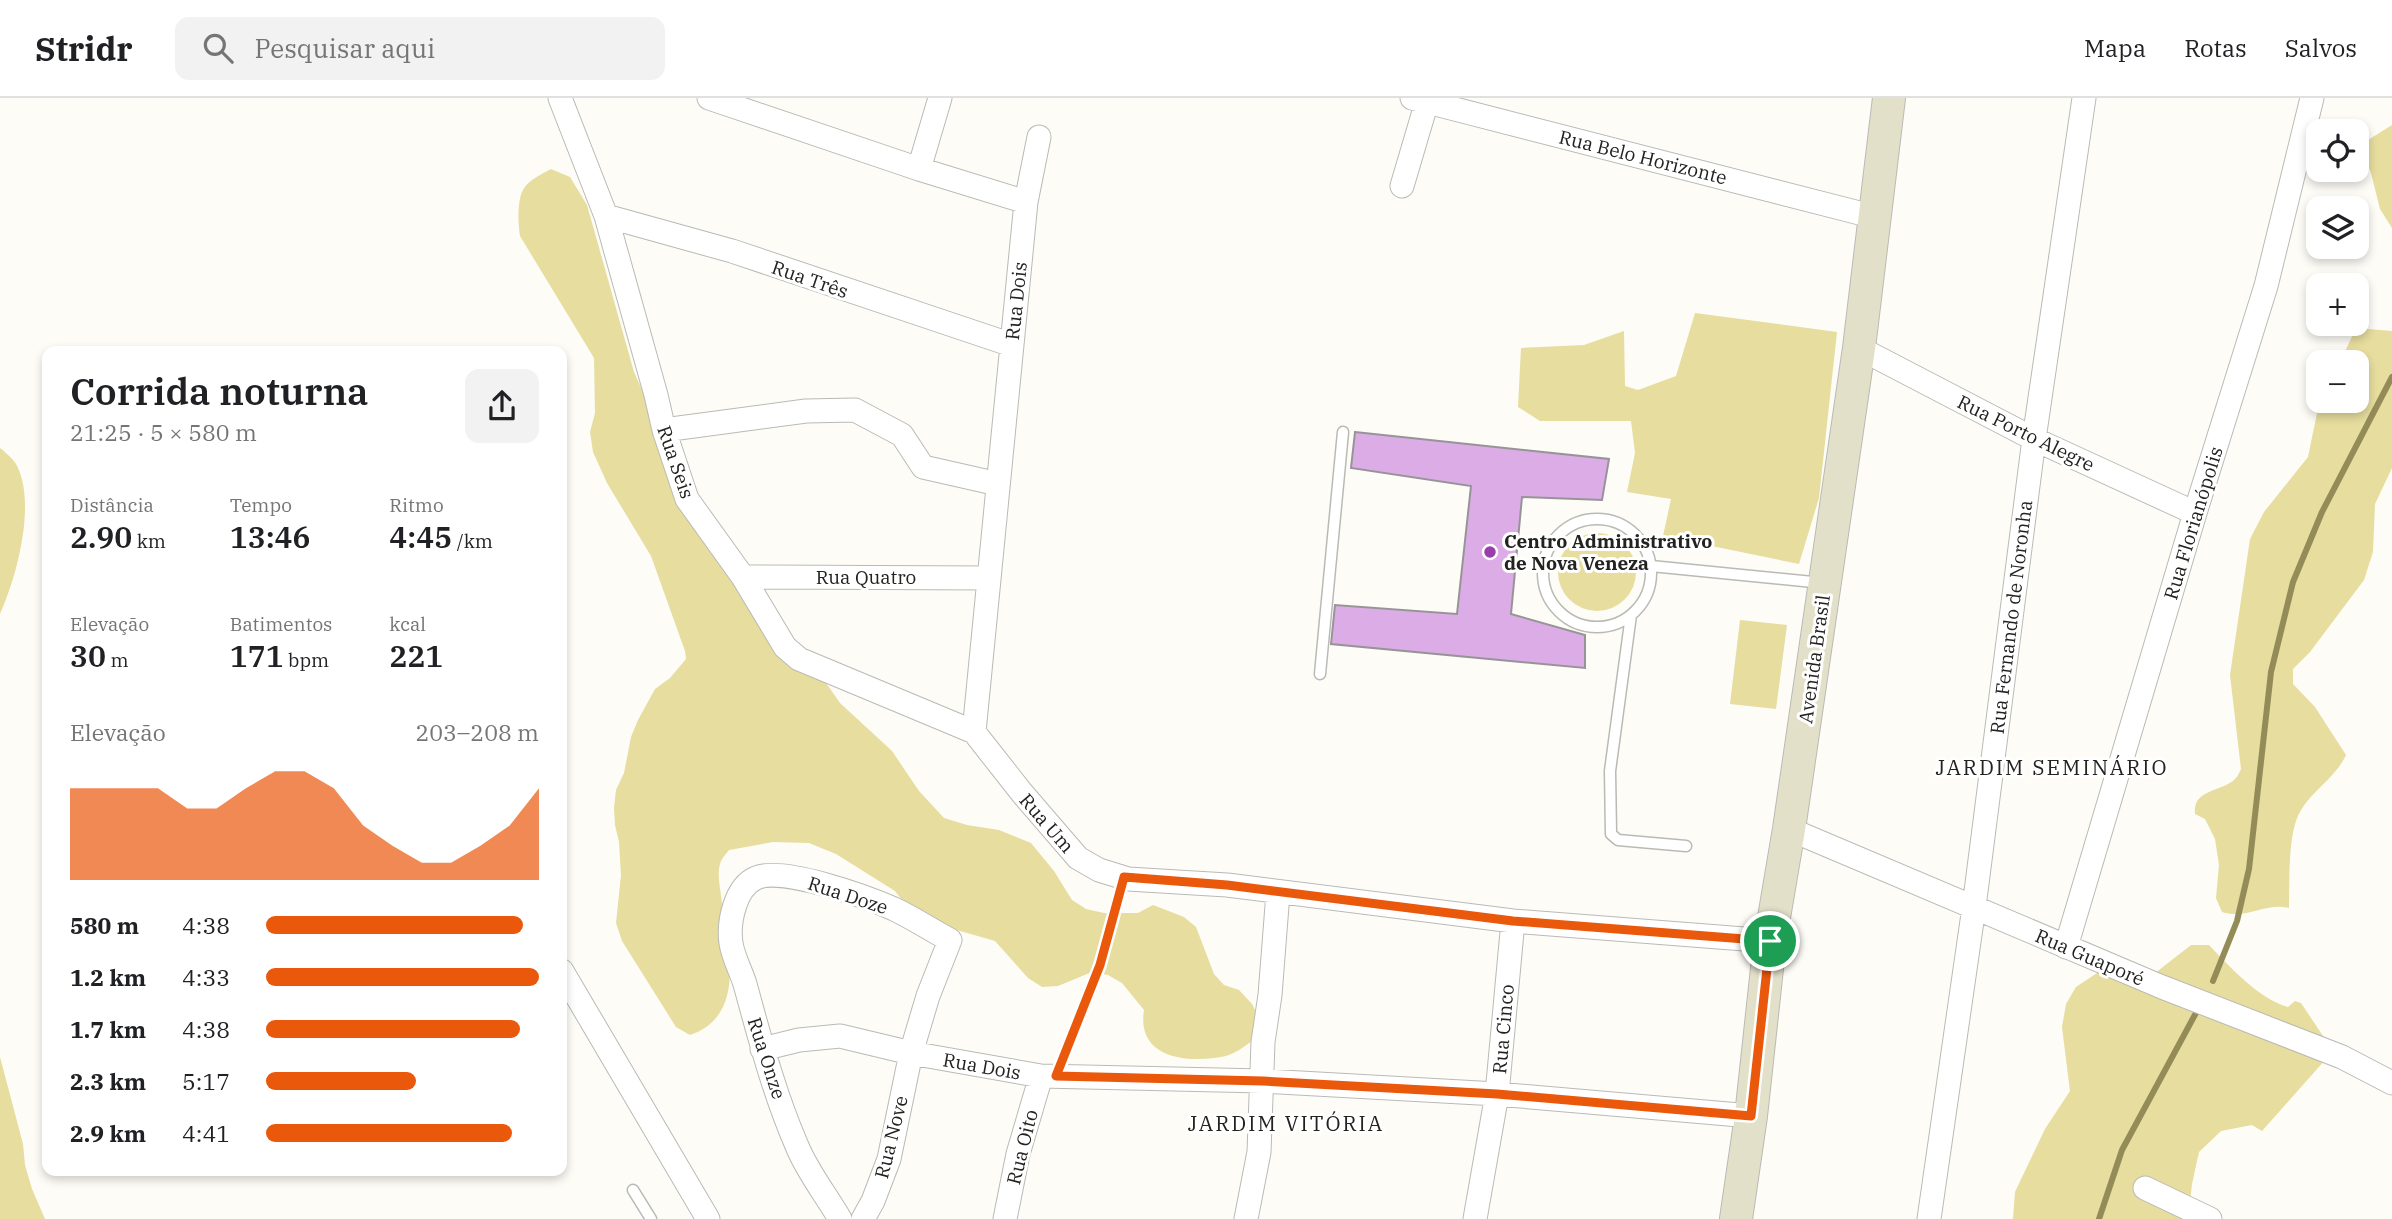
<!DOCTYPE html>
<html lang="pt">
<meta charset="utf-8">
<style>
body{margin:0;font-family:"IBM Plex Serif",serif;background:#f2f2f2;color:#202124;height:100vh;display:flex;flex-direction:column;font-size:26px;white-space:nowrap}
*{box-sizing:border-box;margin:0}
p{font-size:23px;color:#757577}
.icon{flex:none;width:38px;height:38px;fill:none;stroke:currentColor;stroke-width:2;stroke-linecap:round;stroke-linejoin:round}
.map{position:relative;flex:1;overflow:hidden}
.side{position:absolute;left:42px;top:248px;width:525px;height:830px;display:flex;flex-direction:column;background:#fff;border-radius:14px;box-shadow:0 4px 10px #0003}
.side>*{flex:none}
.fabs{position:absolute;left:2306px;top:21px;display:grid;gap:14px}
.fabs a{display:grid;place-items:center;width:63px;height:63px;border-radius:14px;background:#fff;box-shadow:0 4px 10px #0003;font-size:35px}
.pin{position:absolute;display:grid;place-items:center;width:60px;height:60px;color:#fff;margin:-30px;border:4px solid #fff;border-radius:50%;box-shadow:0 2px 7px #0007}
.round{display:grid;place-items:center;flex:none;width:74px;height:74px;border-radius:14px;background:#f2f2f2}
.summary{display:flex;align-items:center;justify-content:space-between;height:119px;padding:0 28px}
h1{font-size:38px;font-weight:600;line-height:52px}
.figures{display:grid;grid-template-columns:repeat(3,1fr);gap:10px;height:119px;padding:7px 28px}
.figures div{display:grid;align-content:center}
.figures b{font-size:30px;font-weight:600}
.figures small{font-size:19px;font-weight:400}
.figures p{font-size:19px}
.chart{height:196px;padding:14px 28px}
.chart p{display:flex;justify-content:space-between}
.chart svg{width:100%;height:126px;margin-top:7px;fill:#ea580c;opacity:.7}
ul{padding:0 28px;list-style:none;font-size:23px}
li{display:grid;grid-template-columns:112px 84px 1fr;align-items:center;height:52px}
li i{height:18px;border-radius:9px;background:#ea580c}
header{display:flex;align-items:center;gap:42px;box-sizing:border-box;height:98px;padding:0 35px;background:#fff;border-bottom:2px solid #e0e0e0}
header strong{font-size:33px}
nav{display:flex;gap:38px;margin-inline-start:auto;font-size:24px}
.search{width:490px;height:63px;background:#f2f2f2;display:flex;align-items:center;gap:18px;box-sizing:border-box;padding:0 24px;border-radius:14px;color:#757577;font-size:26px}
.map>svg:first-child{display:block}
</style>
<header>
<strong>Stridr</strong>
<div class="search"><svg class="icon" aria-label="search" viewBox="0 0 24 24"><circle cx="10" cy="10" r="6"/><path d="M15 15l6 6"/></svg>Pesquisar aqui</div>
<nav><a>Mapa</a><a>Rotas</a><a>Salvos</a></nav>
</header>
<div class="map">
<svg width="2392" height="1121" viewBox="0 0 2392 1121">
<rect width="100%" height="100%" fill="#fdfcf7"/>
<path fill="#e6dd9e" d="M2392,27V130L2380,111L2371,75L2360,47Z
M551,71L570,79L587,107L634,274L721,467L750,508L826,585L840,605L892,653L919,693L944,720L967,727L999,732L1031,745L1054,773L1072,802L1086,811L1104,815H1138L1153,807L1184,819L1196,829L1214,876L1224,887L1239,892L1252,906L1260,922L1259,938C1249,945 1237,955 1226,958C1189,966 1136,961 1144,912L1122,885L1108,877L1092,874L1058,888L1042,889L1028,880L995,843L929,824L902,802L895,793L836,756L809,745L773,744L729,752C726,756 721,761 720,766C717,776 720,788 721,798C727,845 749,917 690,937L676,929L622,843L616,825L621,777L619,744L615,727L614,710L616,692L624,675L631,639L638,622L655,591L670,580L686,561L685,553L651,458L607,385L593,354L590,334L595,315L594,260L520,138C518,126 517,103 523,92C528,82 542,76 551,71Z
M1695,215L1837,234L1819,400L1799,466L1663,438L1671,401L1627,394L1635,355L1631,323H1540L1518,309L1521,250L1584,247L1624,233L1625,288L1638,292L1676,278Z
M2356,230L2392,233V370L2375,406L2373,454L2364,482L2310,554L2293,571V586L2315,609L2346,657C2336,679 2313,692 2301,712C2287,734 2290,783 2289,810C2265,804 2247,822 2222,814L2216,800L2219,767L2215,741L2205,721L2195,716C2192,691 2222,694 2235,681C2238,678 2239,675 2241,671L2230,577L2250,441L2264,414L2308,359L2317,315L2323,303H2357V264H2340Z
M0,350C5,354 12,360 16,366C37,404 17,478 0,516Z
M1558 474a39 39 0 1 1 78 0a39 39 0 1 1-78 0Z
M1740,522L1787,527L1776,611L1730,606Z
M2191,847H2209C2230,869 2259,901 2288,909L2295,903L2301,905L2333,953L2262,1033L2252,1027L2221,1033L2199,1054L2192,1086L2188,1121H2013L2015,1094L2045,1031L2070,993L2062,929L2066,906L2076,889L2100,873L2154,876Z
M0,959L23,1046L25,1067L32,1091L45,1121H0Z"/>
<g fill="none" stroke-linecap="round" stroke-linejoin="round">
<path stroke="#948c58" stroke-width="6" d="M2213,883L2237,823L2249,771L2271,574L2293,484L2322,414L2392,279
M2099,1121L2122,1052L2197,913"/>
</g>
<path fill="#dcace6" stroke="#979498" stroke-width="2" d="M1355,334L1609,361L1602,402L1522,399L1511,516L1585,537V570L1331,546L1335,507L1457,516L1471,388L1351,370Z"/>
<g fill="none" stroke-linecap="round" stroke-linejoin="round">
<defs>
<path id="lane" d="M1543 475a54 54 0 1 1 108 0a54 54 0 1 1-108 0Z
M1651,468L1823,485
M1631,517L1610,673L1611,736L1618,742L1686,748
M1320,576L1343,334
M633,1092L651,1121"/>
<path id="street" d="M560,0L606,118L656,297L664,332L687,401L743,479L785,549L799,561L974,634L1022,695L1078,760L1099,772L1128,781L1227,787L1513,823L1770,843
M709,0L919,71L1026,104
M1412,0L1875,119
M919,71L940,0
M1402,88L1428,0
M606,118L732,153L1012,247
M1859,250L2034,341L2195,415
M664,332L806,313L855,312L902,337L923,369L998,386
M743,479L989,480
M974,634L1026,104L1039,39
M1789,731L2162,889L2342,959L2392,985
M2066,849L2195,415L2266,188L2312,0
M562,873L708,1121
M762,951L799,942L840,938L911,955L1041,978L1263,983L1497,996L1751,1018
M2145,1090L2210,1121
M840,1121C826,1097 807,1073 797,1048C774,995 760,941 745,886C741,873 733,859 731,845C728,825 735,789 756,780C782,768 867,799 894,811C913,820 931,832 950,842L928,898L911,955L889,1061L873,1103L863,1121
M1005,1121L1018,1056L1041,978
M1246,1121L1259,1054L1263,944L1270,897L1278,795
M1475,1121L1497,996L1513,823
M1929,1121L1974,809L2034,341L2084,0"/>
<path id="secondary" d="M1736,1121L1751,1018L1770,843L1789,731L1859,250L1889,0"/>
</defs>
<use href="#lane" stroke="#babab5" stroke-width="13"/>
<use href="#street" stroke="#babab5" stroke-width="25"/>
<use href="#secondary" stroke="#babab5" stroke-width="34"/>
<path stroke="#8c8c88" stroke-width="3.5" stroke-dasharray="5 5" stroke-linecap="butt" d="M1064,957L1100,867L1119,799"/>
<use href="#lane" stroke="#fff" stroke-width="10"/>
<use href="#street" stroke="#fff" stroke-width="23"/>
<use href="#secondary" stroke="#e3e0ca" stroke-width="32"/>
</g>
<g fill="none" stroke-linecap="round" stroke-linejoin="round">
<defs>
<path id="route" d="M1124,779L1227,787L1513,823L1770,843L1751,1018L1497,996L1263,983L1056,978L1100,867Z"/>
</defs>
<use href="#route" stroke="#fff" stroke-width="14"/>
<use href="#route" stroke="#ea580c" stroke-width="9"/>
</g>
<circle fill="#993fab" stroke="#fff" stroke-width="2.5" cx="1490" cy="454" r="7"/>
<g text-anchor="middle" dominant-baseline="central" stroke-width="6" stroke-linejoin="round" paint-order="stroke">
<g font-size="19" fill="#222220" stroke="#fff">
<text transform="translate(1643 59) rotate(14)">Rua Belo Horizonte</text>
<text transform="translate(810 181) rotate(19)">Rua Três</text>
<text transform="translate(1016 203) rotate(-84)">Rua Dois</text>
<text transform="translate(2026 335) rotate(26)">Rua Porto Alegre</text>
<text transform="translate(676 364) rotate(71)">Rua Seis</text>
<text transform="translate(2193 425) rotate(-73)">Rua Florianópolis</text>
<text x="866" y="479">Rua Quatro</text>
<text transform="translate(2011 519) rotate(-83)">Rua Fernando de Noronha</text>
<text transform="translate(1814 561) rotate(-82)">Avenida Brasil</text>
<text transform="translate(1047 725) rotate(49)">Rua Um</text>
<text transform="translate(848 797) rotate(18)">Rua Doze</text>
<text transform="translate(2090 859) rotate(23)">Rua Guaporé</text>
<text transform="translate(1503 931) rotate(-85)">Rua Cinco</text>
<text transform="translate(767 960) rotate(72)">Rua Onze</text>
<text transform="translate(982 968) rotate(10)">Rua Dois</text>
<text transform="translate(891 1039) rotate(-76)">Rua Nove</text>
<text transform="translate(1022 1049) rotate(-76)">Rua Oito</text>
</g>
<g font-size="19" font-weight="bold" fill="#222220" stroke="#fff" text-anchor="start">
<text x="1504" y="443">Centro Administrativo<tspan x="1504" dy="22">de Nova Veneza</tspan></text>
</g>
<g font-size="21" letter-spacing="2" fill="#222220" stroke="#fff">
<text x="2052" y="669">JARDIM SEMINÁRIO</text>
<text x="1286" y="1025">JARDIM VITÓRIA</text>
</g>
</g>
</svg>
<div class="fabs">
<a><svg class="icon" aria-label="locate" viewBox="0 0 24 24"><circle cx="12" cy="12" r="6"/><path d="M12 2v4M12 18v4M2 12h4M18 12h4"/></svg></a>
<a><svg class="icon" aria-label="layers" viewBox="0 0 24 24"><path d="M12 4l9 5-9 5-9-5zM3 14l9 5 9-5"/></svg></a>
<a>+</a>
<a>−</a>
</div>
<div class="pin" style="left:1770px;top:843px;background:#1e9e55"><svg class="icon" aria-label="arrive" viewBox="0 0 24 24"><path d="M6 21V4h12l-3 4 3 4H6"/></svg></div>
<section class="side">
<div class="summary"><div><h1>Corrida noturna</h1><p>21:25 · 5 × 580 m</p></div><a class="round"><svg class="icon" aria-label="share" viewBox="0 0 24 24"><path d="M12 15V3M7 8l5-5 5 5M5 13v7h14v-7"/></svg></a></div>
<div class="figures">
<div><p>Distância</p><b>2.90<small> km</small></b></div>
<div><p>Tempo</p><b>13:46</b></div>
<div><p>Ritmo</p><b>4:45<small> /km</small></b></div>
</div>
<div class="figures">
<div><p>Elevação</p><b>30<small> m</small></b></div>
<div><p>Batimentos</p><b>171<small> bpm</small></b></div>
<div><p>kcal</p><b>221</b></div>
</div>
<div class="chart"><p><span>Elevação</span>203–208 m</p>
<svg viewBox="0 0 160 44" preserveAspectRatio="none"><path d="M0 44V12L10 12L20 12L30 12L40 19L50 19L60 12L70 6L80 6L90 12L100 25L110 32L120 38L130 38L140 32L150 25L160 12V44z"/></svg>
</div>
<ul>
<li><b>580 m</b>4:38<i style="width:94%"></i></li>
<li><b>1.2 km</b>4:33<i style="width:100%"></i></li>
<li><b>1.7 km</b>4:38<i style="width:93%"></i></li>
<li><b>2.3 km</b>5:17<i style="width:55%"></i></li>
<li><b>2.9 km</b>4:41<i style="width:90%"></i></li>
</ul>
</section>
</div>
